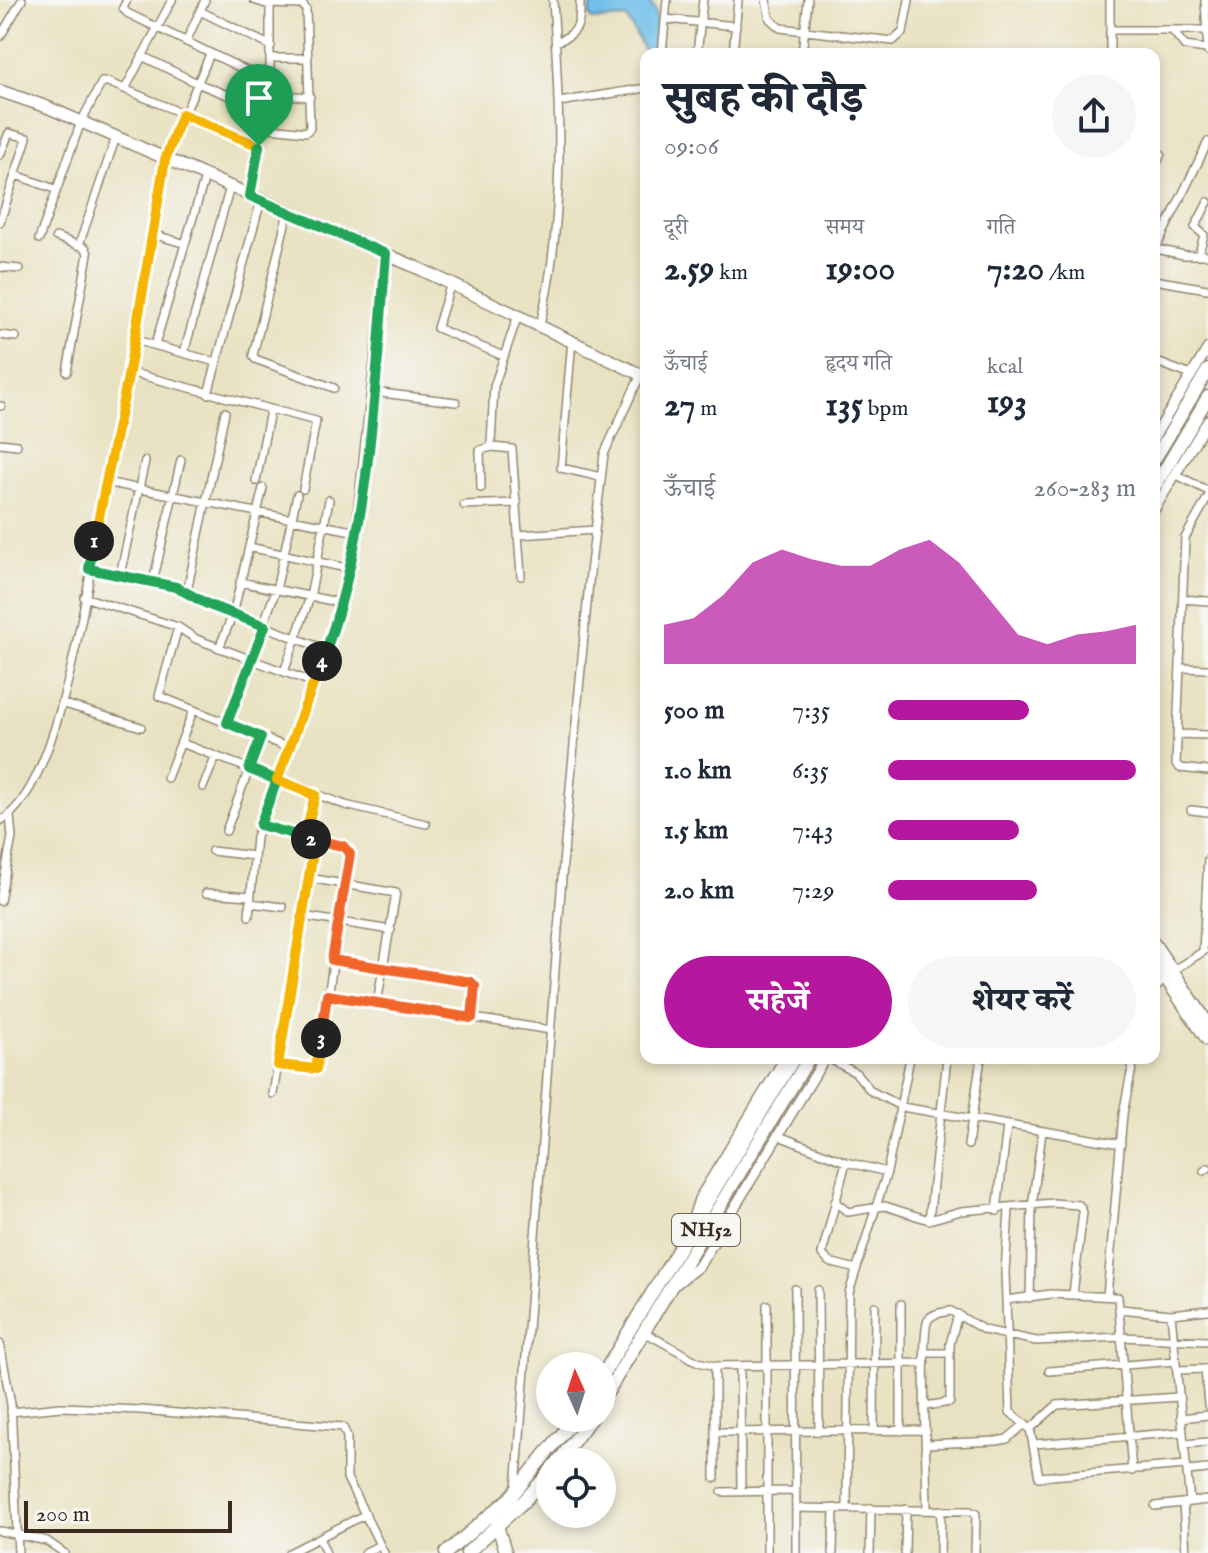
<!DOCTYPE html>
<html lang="hi">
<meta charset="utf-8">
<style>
body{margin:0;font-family:"IM FELL English","Noto Serif Devanagari",serif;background:#f6f6f7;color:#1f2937;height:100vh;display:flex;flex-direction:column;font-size:30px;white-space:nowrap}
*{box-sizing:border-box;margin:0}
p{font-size:26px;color:#747a83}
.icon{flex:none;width:44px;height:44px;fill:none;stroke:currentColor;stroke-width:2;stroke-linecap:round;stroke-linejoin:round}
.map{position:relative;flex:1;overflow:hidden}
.drawer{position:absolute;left:640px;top:48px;width:520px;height:1016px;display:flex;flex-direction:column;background:#fff;border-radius:16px;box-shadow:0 4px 12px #0003}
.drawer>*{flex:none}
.needle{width:52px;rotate:357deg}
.fabs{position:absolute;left:536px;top:1352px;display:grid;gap:16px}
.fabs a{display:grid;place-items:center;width:80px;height:80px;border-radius:50%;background:#fff;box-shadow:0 4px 12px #0003;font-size:40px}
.scale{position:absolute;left:24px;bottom:20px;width:208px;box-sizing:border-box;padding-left:8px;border:4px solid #3b2a1e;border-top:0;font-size:22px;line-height:28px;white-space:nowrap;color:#3b2a1e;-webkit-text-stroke:6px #f6f6f2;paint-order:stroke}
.pin{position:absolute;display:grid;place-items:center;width:68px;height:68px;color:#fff;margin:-82px -34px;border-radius:50% 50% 50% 0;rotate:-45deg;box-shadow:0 0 8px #0007}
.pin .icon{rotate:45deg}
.km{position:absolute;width:40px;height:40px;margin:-20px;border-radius:50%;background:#222;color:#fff;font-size:22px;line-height:40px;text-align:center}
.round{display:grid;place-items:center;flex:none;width:84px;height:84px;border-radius:42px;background:#f6f6f7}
.summary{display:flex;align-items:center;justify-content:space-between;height:136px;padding:0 24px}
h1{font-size:44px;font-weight:800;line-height:60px}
.figures{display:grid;grid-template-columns:repeat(3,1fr);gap:12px;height:136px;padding:8px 24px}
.figures div{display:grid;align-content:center}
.figures b{font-size:34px;font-weight:800}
.figures small{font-size:22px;font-weight:400}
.figures p{font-size:22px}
.chart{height:224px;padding:16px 24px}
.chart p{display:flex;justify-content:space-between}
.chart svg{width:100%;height:144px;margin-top:8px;fill:#b5179e;opacity:.7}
.primary-button{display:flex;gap:16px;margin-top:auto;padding:16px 24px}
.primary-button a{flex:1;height:92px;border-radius:48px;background:#b5179e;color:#fff;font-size:32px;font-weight:800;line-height:92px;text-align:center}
.primary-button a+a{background:#f6f6f7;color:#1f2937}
ul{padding:0 24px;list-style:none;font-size:26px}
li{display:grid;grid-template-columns:128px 96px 1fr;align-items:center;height:60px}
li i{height:20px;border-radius:10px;background:#b5179e}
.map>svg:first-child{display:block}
</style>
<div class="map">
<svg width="1208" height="1553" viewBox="0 0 1208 1553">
<rect width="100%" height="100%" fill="#f6f6f2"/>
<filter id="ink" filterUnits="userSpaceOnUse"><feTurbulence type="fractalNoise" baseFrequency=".0125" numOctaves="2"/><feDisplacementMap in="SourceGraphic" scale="16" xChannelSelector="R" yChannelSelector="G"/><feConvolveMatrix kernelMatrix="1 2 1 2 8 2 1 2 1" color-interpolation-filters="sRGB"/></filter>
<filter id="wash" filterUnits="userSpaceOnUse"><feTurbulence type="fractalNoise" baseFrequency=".006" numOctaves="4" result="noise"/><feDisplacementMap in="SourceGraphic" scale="32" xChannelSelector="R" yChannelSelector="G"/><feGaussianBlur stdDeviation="1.8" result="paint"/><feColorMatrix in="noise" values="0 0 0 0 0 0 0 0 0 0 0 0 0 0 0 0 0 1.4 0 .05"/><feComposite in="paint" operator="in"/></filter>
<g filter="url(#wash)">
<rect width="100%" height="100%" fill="#e9e2c2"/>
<path fill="#70c0eb" stroke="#567584" stroke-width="2" d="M593,0H648L655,10L659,54H646L627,18L592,20L589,14Z"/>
</g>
<g filter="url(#ink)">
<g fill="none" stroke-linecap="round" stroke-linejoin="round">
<defs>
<path id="street" d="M127,0L123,8L127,13L270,82
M254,0L266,4L303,5L306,9L310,128L306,132L262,127
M766,0L770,19L780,28L893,41L903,32L909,0
M1205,0L1208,52
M200,11L271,46
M666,19L736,26
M1110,30H1208
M1172,30L1185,46L1206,49
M0,37L22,0
M186,42L205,0
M556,42C580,33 580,25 580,0
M662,54L667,0
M697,54L703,0
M733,54L738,0
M802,54L808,0
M1110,54V0
M142,56L197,83L265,110
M271,58H308
M125,89L172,0
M267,94L310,97
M559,102L646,88
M0,155L9,133L27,138L0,222
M1154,169L1161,154
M16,175L55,189
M250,196L270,82V2
M288,212L253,355L255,359L334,388
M152,234L183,243
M56,237L86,248L88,254L67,372
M39,239L81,122L102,82H108L259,146
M79,245L116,137
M1156,249L1184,255H1208
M1154,252L1208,142
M1199,253L1204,235L1195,227L1208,202
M0,267L20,269
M1154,280L1207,289
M451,283L437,328L503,356
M518,315L494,386L491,444L492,447L512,449L521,576
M540,325C566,217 560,110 553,0
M0,335L16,337
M135,340L216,362
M572,340L561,468L601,477
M155,345L205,177
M184,353L230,187
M1154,361L1191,375
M129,372L316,421L303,489
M373,392L456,402
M208,394L261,200
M0,406H1
M0,443L17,445
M1175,474L1208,491
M256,481L270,411
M105,482L357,532
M481,488L480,450L492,447
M1208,497L1185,538L1176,764L1180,768L1208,771
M464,505L517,503
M519,535L595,530
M249,547L351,569
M89,569L176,587L209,605L327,650
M120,575L145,461
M153,582L181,460
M240,582L342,603
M187,591L225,412
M84,597L178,627L196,639L314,683
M1183,599L1208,601
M178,627L159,696L289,748
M219,648L233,614L263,488
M1181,668L1208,669
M284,672L310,597L329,500
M61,703L141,727
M227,723L276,590L297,495
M1177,734L1208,735
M181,743L345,805L426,824
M167,778L193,711
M203,787L216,756
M1191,810L1208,812
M0,821C70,785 94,516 117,437L165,160L210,54
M260,825L343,846L350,854L317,1067L313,1070L278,1065
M226,831L261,737
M305,837L315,795
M212,851L254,856
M309,878L396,893L377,1003
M206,893L251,896
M0,901L12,837L10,816
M250,903L283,907
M249,916L256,837L337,619L351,569L386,254
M302,916L391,930
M1203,951L1208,859
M332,960L471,982L475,986L472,1018
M1172,971L1204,951
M1154,989L1166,979
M327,995L551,1030
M828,1058L856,1073L871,1091L902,1107L1121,1144
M273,1094L315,840
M779,1136L846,1162L887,1172
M968,1145L981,1058
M846,1162L822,1254L829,1262L856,1269
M1204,1171L1208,1168
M835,1202L848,1212L885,1206L929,1220L961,1211L1053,1203L1079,1205L1083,1212L1073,1294
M1009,1210L1005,1272L1010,1412L1030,1429L1039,1477L1186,1465
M997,1211L1007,1126
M929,1220L947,1058
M795,1289L796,1553
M818,1290L819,1432
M1107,1296L1123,1114L1134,1058
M1030,1298L1032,1207L1042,1132
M1006,1300L1051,1294L1118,1297L1132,1471
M901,1304V1431
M767,1305V1553
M1120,1309L1171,1314L1208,1310
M1171,1314L1190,1502
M644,1332L698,1362L715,1366L925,1363
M0,1344L11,1404L18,1553
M925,1353H950
M740,1367L741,1492
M1205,1369L1208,1405
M1177,1370L1206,1369
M1049,1371L1176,1361
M926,1406L950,1402V1344L958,1314
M11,1412L61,1407L141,1410L343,1427L347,1437V1478L384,1553
M1181,1418L1208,1415
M1030,1429L1057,1405L1179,1397
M874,1431L875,1306
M715,1432L926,1430
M926,1444L997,1441L1007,1439L1025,1424
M1034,1444L1183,1432
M1184,1444L1208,1442
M1187,1471L1208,1469
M715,1478V1366
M516,1489L563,864L589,582L604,454L641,374
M722,1492L796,1491
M1183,1503L1186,1553
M1155,1506L1208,1500
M796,1508L970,1511L976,1514L975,1553
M847,1508L849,1293L887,1172L910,1058
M927,1509C927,1482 920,1333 928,1320C932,1313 944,1312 951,1311L984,1330L1036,1341L1122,1337L1208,1341
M0,1531L47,1541L64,1553
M319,1538L326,1553
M289,1553L366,1514
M364,1553L380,1545
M833,1553L834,1508
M870,1553L871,1508
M905,1553L906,1509
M940,1553L941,1510"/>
<path id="secondary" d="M1154,437L1208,348
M1154,510L1208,420
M692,1221L699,1199L785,1058
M676,1284L699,1266L825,1058"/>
<path id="primary" d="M0,91L47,107L420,269L646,377
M495,1518L506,1553"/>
<path id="highway" d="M1154,460L1208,370
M1154,488L1208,397
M1154,944L1208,1024
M1154,961L1208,1040
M602,1376L794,1058
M602,1401L809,1058
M558,1462L591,1418
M446,1553L510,1498L575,1418
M467,1553L524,1501L550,1472"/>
</defs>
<use href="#street" stroke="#928670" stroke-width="10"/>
<use href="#secondary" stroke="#928670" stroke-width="12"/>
<use href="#primary" stroke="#928670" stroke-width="14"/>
<use href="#highway" stroke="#928670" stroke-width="15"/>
<use href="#street" stroke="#fff" stroke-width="7"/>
<use href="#secondary" stroke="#fff" stroke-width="9"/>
<use href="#primary" stroke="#fff" stroke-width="11"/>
<use href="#highway" stroke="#fff" stroke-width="12"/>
</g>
</g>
<g fill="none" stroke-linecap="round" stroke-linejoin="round" filter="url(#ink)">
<defs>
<path id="split-1" d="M94,541L129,372L165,160L182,114L259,146"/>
<path id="split-2" d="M94,541L89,569L176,587L209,605L265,626L227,723L261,737L249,769L277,780L260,825L311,839"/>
<path id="split-3" d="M311,839L343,846L350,854L332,960L471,982L475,986L472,1018L327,995L321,1038"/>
<path id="split-4" d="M321,1038L316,1069L278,1065L315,840L305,837L315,795L277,780L322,661"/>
<path id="split-5" d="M259,146L250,196L386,254C375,388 370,536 322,661"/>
</defs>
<use href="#split-1" stroke="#fff" stroke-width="16"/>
<use href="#split-2" stroke="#fff" stroke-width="16"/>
<use href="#split-3" stroke="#fff" stroke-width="16"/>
<use href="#split-4" stroke="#fff" stroke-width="16"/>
<use href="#split-5" stroke="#fff" stroke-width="16"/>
<use href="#split-1" stroke="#f5b400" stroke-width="10"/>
<use href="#split-2" stroke="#22a559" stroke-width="10"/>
<use href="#split-3" stroke="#f0652b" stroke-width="10"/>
<use href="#split-4" stroke="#f5b400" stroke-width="10"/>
<use href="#split-5" stroke="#22a559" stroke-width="10"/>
</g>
<g text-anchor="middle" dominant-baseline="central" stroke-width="6" stroke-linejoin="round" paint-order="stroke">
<rect fill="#f6f6f2" stroke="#73675e" stroke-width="2" x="672" y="1214" width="68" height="32" rx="6"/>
<g font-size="20" font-weight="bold" fill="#3b2a1e">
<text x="706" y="1230">NH52</text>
</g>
</g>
</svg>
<div class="fabs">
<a><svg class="needle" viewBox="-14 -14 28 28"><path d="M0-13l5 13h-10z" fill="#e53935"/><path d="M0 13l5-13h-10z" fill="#747a83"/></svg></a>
<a><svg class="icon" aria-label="locate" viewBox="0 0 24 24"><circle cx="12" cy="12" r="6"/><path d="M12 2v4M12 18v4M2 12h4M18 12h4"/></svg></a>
</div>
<div class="scale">200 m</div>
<div class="pin" style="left:259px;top:146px;background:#1e9e55"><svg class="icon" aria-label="arrive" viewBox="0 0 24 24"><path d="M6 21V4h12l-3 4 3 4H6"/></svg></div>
<b class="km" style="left:94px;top:541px">1</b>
<b class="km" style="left:311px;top:839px">2</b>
<b class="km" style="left:321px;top:1038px">3</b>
<b class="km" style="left:322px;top:661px">4</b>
<section class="drawer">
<div class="summary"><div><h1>सुबह की दौड़</h1><p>09:06</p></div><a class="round"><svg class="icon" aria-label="share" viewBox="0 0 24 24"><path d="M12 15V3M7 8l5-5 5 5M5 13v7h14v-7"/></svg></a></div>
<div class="figures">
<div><p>दूरी</p><b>2.59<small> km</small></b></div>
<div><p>समय</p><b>19:00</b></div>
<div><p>गति</p><b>7:20<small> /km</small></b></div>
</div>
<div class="figures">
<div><p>ऊँचाई</p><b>27<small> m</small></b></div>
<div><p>हृदय गति</p><b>135<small> bpm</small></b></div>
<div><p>kcal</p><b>193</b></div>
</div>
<div class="chart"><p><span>ऊँचाई</span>260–283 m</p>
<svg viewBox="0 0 160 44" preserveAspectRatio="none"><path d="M0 44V32L10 30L20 23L30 13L40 9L50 12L60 14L70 14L80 9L90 6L100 13L110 24L120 35L130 38L140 35L150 34L160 32V44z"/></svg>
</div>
<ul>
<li><b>500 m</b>7:35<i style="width:57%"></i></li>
<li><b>1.0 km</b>6:35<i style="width:100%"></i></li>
<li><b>1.5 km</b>7:43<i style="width:53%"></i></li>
<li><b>2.0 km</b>7:29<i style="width:60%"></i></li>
</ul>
<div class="primary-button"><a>सहेजें</a><a>शेयर करें</a></div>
</section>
</div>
